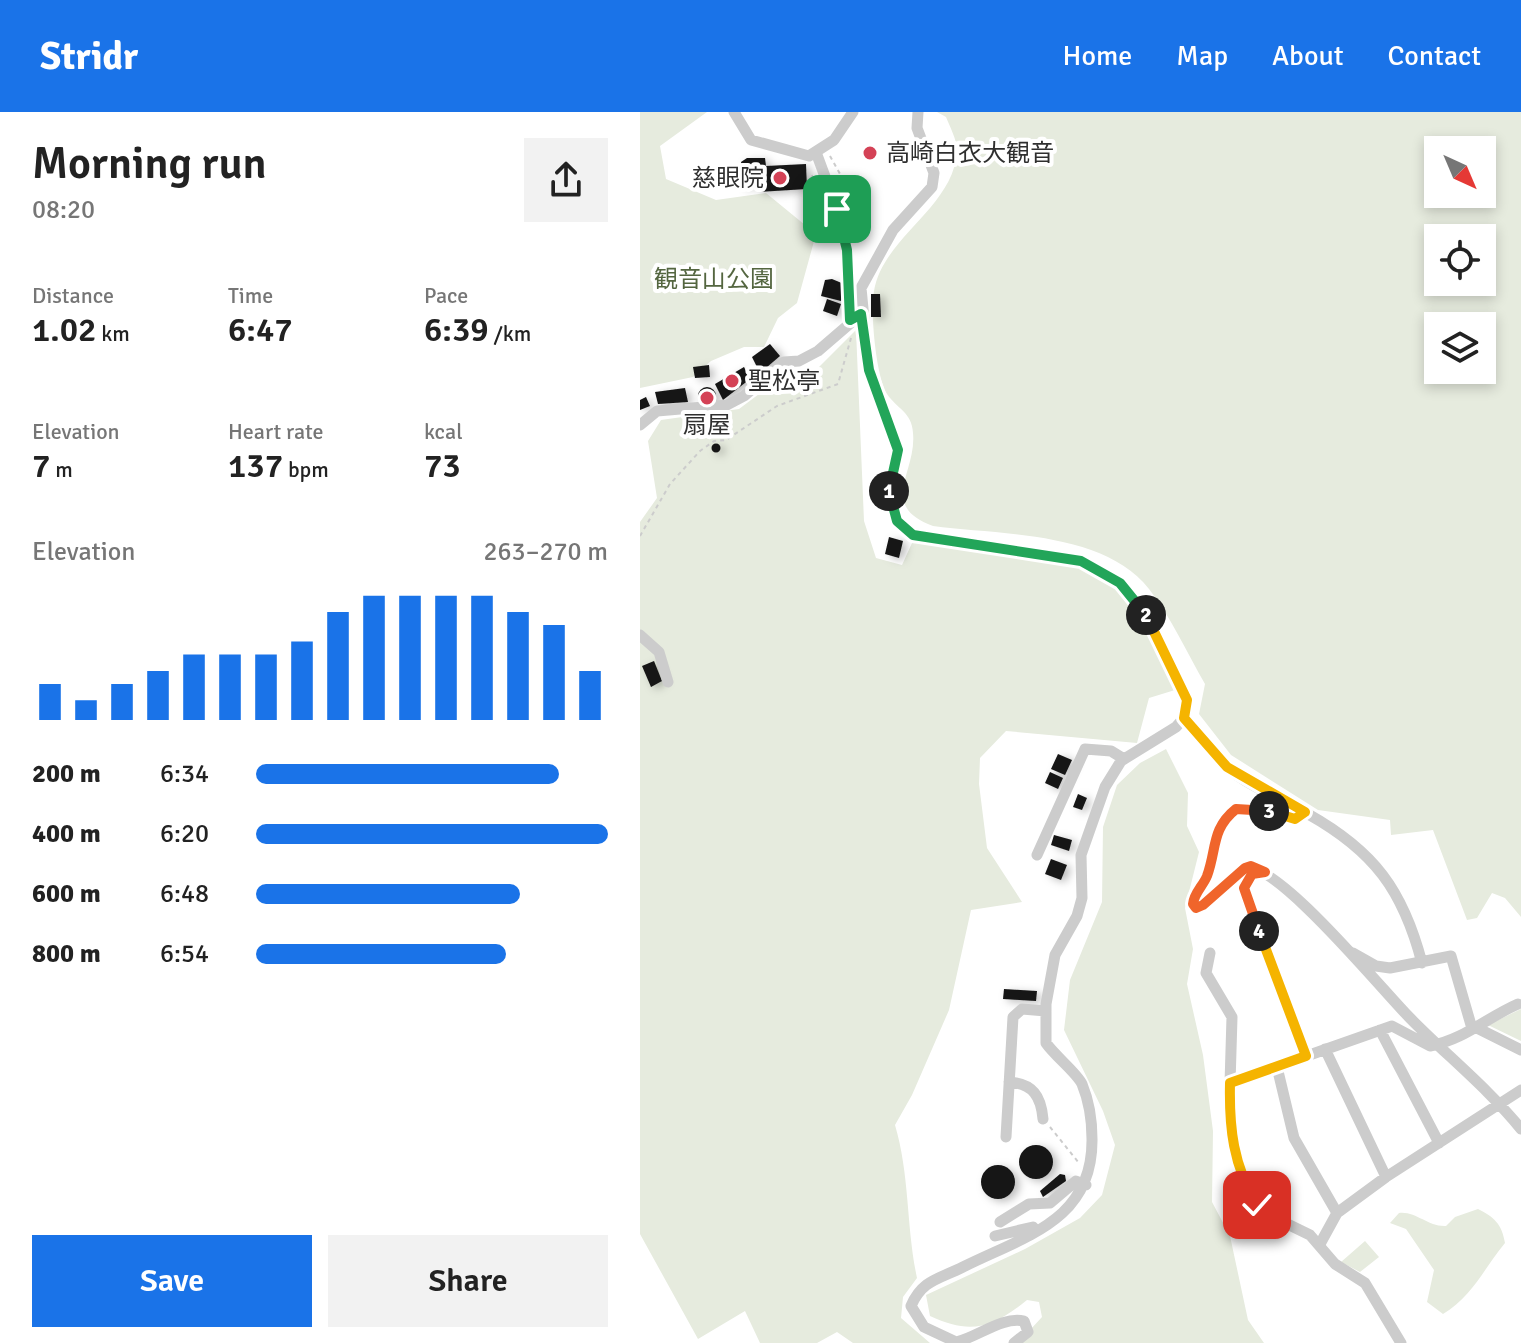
<!DOCTYPE html>
<meta charset="utf-8">
<style>
body{margin:0;font-family:Signika,"Noto Sans JP",sans-serif;background:#f2f2f2;color:#222;height:100vh;display:flex;flex-direction:column;font-size:30px;white-space:nowrap}
*{box-sizing:border-box;margin:0}
p{font-size:26px;color:#767676}
.icon{flex:none;width:44px;height:44px;fill:none;stroke:currentColor;stroke-width:2;stroke-linecap:round;stroke-linejoin:round}
.map{position:relative;flex:1;overflow:hidden}
.sheet{display:flex;flex-direction:column;background:#fff;width:640px}
.sheet>*{flex:none}
.needle{width:52px;rotate:136deg}
.tools{position:absolute;left:784px;top:24px;display:grid;gap:16px}
.tools a{display:grid;place-items:center;width:72px;height:72px;border-radius:0px;background:#fff;box-shadow:0 4px 12px #0003;font-size:40px}
.pin{position:absolute;display:grid;place-items:center;width:68px;height:68px;color:#fff;margin:-34px;border-radius:16px;box-shadow:0 4px 12px #0006}
.km{position:absolute;width:40px;height:40px;margin:-20px;border-radius:50%;background:#222;color:#fff;font-size:22px;line-height:40px;text-align:center}
.round{display:grid;place-items:center;flex:none;width:84px;height:84px;border-radius:0px;background:#f2f2f2}
.overview{display:flex;align-items:center;justify-content:space-between;height:136px;padding:0 32px}
h1{font-size:44px;font-weight:600;line-height:60px}
.stats{display:grid;grid-template-columns:repeat(3,1fr);gap:12px;height:136px;padding:8px 32px}
.stats div{display:grid;align-content:center}
.stats b{font-size:34px;font-weight:600}
.stats small{font-size:22px;font-weight:400}
.stats p{font-size:22px}
.chart{height:224px;padding:16px 32px}
.chart p{display:flex;justify-content:space-between}
.chart svg{width:100%;height:144px;margin-top:8px;stroke:#1a73e8;stroke-width:6}
.cta{display:flex;gap:16px;margin-top:auto;padding:16px 32px}
.cta a{flex:1;height:92px;border-radius:0px;background:#1a73e8;color:#fff;font-size:32px;font-weight:600;line-height:92px;text-align:center}
.cta a+a{background:#f2f2f2;color:#222}
ul{padding:0 32px;list-style:none;font-size:26px}
li{display:grid;grid-template-columns:128px 96px 1fr;align-items:center;height:60px}
li i{height:20px;border-radius:10px;background:#1a73e8}
header{display:flex;align-items:center;gap:48px;box-sizing:border-box;height:112px;padding:0 40px;background:#1a73e8;color:#fff}
header strong{font-size:38px}
nav{display:flex;gap:44px;margin-inline-start:auto;font-size:28px}
main{display:flex;flex:1;min-height:0}
.map>svg:first-child{display:block}
</style>
<header>
<strong>Stridr</strong>
<nav><a>Home</a><a>Map</a><a>About</a><a>Contact</a></nav>
</header>
<main>
<section class="sheet">
<div class="overview"><div><h1>Morning run</h1><p>08:20</p></div><a class="round"><svg class="icon" aria-label="share" viewBox="0 0 24 24"><path d="M12 15V3M7 8l5-5 5 5M5 13v7h14v-7"/></svg></a></div>
<div class="stats">
<div><p>Distance</p><b>1.02<small> km</small></b></div>
<div><p>Time</p><b>6:47</b></div>
<div><p>Pace</p><b>6:39<small> /km</small></b></div>
</div>
<div class="stats">
<div><p>Elevation</p><b>7<small> m</small></b></div>
<div><p>Heart rate</p><b>137<small> bpm</small></b></div>
<div><p>kcal</p><b>73</b></div>
</div>
<div class="chart"><p><span>Elevation</span>263–270 m</p>
<svg viewBox="0 0 160 44" preserveAspectRatio="none"><path d="M5 44V33M15 44V38M25 44V33M35 44V29M45 44V24M55 44V24M65 44V24M75 44V20M85 44V11M95 44V6M105 44V6M115 44V6M125 44V6M135 44V11M145 44V15M155 44V29"/></svg>
</div>
<ul>
<li><b>200 m</b>6:34<i style="width:86%"></i></li>
<li><b>400 m</b>6:20<i style="width:100%"></i></li>
<li><b>600 m</b>6:48<i style="width:75%"></i></li>
<li><b>800 m</b>6:54<i style="width:71%"></i></li>
</ul>
<div class="cta"><a>Save</a><a>Share</a></div>
</section>
<div class="map">
<svg width="881" height="1231" viewBox="0 0 881 1231">
<defs>
<filter id="shadow"><feDropShadow dx="4.5" dy="2.5" stdDeviation="4" flood-color="#0004"/></filter>
</defs>
<rect width="100%" height="100%" fill="#fff"/>
<path fill="#e6ebde" fill-rule="evenodd" d="M0,0H67L20,34L26,67L76,88L126,81L176,122L157,191L138,206L124,235H104L71,249L53,265L0,276Z
M297,0H881V805L865,786L852,781L837,806L827,808L793,718L751,723L750,708L678,698L591,643L559,602L565,572C547,541 531,505 509,477C464,419 360,423 293,414C237,393 277,361 273,321C272,300 257,297 247,282C236,265 230,200 234,179C243,125 313,96 317,40C318,30 310,15 306,5ZM798,38H842V82H798ZM798,126H842V170H798ZM798,214H842V258H798Z
M216,218L224,409L236,446L262,453L272,431L294,430L444,451L474,467L515,515L535,578L509,586L497,631L366,619L340,646L339,672L347,736L382,790L331,798L309,898L272,983L255,1013C270,1064 266,1114 277,1166L263,1185L261,1206L290,1231H213L197,1220L177,1231H120L105,1199L58,1227L0,1122V410L17,386L8,329L21,308L99,297L139,267L179,255Z
M526,637L548,681L547,714L559,740L545,796L553,837L547,872L563,943L573,1019L572,1090L590,1124L608,1208L624,1231H378L402,1205L399,1190L387,1188C352,1216 331,1223 290,1204L286,1183L385,1137L440,1106L462,1083L475,1033L463,999L424,918L430,868L462,790L463,715L477,673L500,651Z
M881,897V929L848,913Z
M838,1097C854,1105 862,1112 865,1131C844,1156 833,1184 803,1202L787,1190L794,1158L766,1117L750,1111L759,1101C776,1099 788,1115 806,1114L815,1105Z
M725,1129L739,1145L720,1160L701,1150Z"/>
<path fill="#161616" filter="url(#shadow)" d="M107,46H125L126,54L166,52L167,77L118,80V75H114L113,57L102,58L101,50Z
M103,60L112,62L108,76L102,74Z
M192,167L204,172L201,189L181,184L185,168Z
M231,182H240L241,205H231Z
M187,187L201,192L197,204L183,199Z
M130,232L140,244L120,261L112,245Z
M69,253L70,265L55,266L53,255Z
M104,255L110,267L83,288L75,272Z
M58 284a9 9 0 1 1 18 0a9 9 0 1 1-18 0Z
M45,276L48,290L18,292L15,280Z
M6,285L10,294L0,298V288Z
M71.5 336a4.5 4.5 0 1 1 9 0a4.5 4.5 0 1 1-9 0Z
M249,425L263,429L259,446L245,442Z
M14,549L22,569L11,575L2,554Z
M418,642L432,648L425,663L411,657Z
M410,660L423,666L418,677L405,671Z
M438,682L447,686L442,698L433,695Z
M414,723L432,728L429,739L411,733Z
M411,747L427,753L421,768L405,762Z
M364,877L397,879L396,889L363,887Z
M379 1050a17 17 0 1 1 34 0a17 17 0 1 1-34 0Z
M341 1070a17 17 0 1 1 34 0a17 17 0 1 1-34 0Z
M420,1062L425,1063L426,1069L403,1085L400,1079Z"/>
<g fill="none" stroke-linecap="round" stroke-linejoin="round">
<path stroke="#ccc" stroke-width="2" stroke-dasharray="4 4" stroke-linecap="butt" d="M190,44L204,69L199,70
M172,63L174,74L177,73
M0,424L30,372L60,339L74,329L86,328L137,294L198,272L211,226
M410,1015L439,1051"/>
<path stroke="#ccc" stroke-width="11" d="M94,0L111,28L169,44L194,28L213,0
M278,0L277,16L294,61L292,75L253,118L221,176L229,258L258,338L249,388L257,409L273,423L441,449L480,471L503,496L547,588L544,606L536,615L481,649L465,675L441,743L442,786L437,804L415,843L406,892V931C415,944 437,961 442,972C449,989 452,1010 452,1027C453,1109 385,1124 323,1155C299,1167 282,1168 271,1194L284,1215L316,1230C338,1225 362,1204 384,1209L388,1220L374,1231
M177,43L197,97L207,138L210,208
M0,313L17,299L87,293L104,284L144,250L159,249L178,239L221,202
M0,523L19,540L28,570
M544,606C564,624 576,648 598,664C620,679 645,689 668,702C734,739 763,778 782,851
M665,700L655,707C645,706 636,701 626,698C576,688 577,722 568,759C565,771 554,780 553,792L556,796L563,793L605,756C636,748 743,879 769,905C806,943 847,975 881,1017
M397,743L445,637L471,639L484,647
M625,760L612,762L604,776L605,784L666,944
M570,841L566,861L592,905L589,1005L592,1033L606,1074L617,1093L633,1105L670,1123L695,1152L725,1171L761,1231
M713,841L736,854L750,856L811,844L831,913L881,938
M740,918L799,1031
M685,937L746,1065
M637,955L654,1026L697,1101
M369,970C393,972 401,984 403,1007
M590,971L752,914L790,934C825,927 846,906 878,892
M366,1025L373,905L382,897L406,899
M360,1110L389,1092L410,1091L436,1069L446,1073
M355,1124L393,1115
M680,1132L697,1101L746,1065L881,978"/>
</g>
<g fill="none" stroke-linecap="round" stroke-linejoin="round">
<defs>
<path id="split-1" d="M197,97L207,138L210,208L221,202L229,258L258,338L249,379"/>
<path id="split-2" d="M249,379L257,409L273,423L441,449L480,471L506,503"/>
<path id="split-3" d="M506,503L547,588L544,606L587,655L665,700L655,707L629,699"/>
<path id="split-4" d="M619,819L604,776L612,762L625,760L611,754L605,756L563,793L556,796L553,792C554,781 563,774 567,764C577,737 571,717 596,697L629,699"/>
<path id="split-5" d="M617,1093C593,1053 589,1016 590,971L666,944L619,819"/>
</defs>
<use href="#split-1" stroke="#fff" stroke-width="16"/>
<use href="#split-2" stroke="#fff" stroke-width="16"/>
<use href="#split-3" stroke="#fff" stroke-width="16"/>
<use href="#split-4" stroke="#fff" stroke-width="16"/>
<use href="#split-5" stroke="#fff" stroke-width="16"/>
<use href="#split-1" stroke="#22a559" stroke-width="10"/>
<use href="#split-2" stroke="#22a559" stroke-width="10"/>
<use href="#split-3" stroke="#f5b400" stroke-width="10"/>
<use href="#split-4" stroke="#f0652b" stroke-width="10"/>
<use href="#split-5" stroke="#f5b400" stroke-width="10"/>
</g>
<g fill="#d44256" stroke="#fff" stroke-width="3">
<circle cx="230" cy="41" r="8"/>
<circle cx="140" cy="66" r="8"/>
<circle cx="92" cy="269" r="8"/>
<circle cx="67" cy="286" r="8"/>
</g>
<g text-anchor="middle" dominant-baseline="central" stroke-width="8" stroke-linejoin="round" paint-order="stroke">
<g font-size="24" fill="#2f2f2f" stroke="#fff" text-anchor="start">
<text x="246" y="41">高崎白衣大観音</text>
<text x="124" y="66" text-anchor="end">慈眼院</text>
<text x="108" y="269">聖松亭</text>
<text x="67" y="313" text-anchor="middle">扇屋</text>
</g>
<g font-size="24" fill="#546640" stroke="#fff">
<text x="74" y="167">観音山公園</text>
</g>
</g>
</svg>
<div class="tools">
<a><svg class="needle" viewBox="-14 -14 28 28"><path d="M0-13l5 13h-10z" fill="#e53935"/><path d="M0 13l5-13h-10z" fill="#767676"/></svg></a>
<a><svg class="icon" aria-label="locate" viewBox="0 0 24 24"><circle cx="12" cy="12" r="6"/><path d="M12 2v4M12 18v4M2 12h4M18 12h4"/></svg></a>
<a><svg class="icon" aria-label="layers" viewBox="0 0 24 24"><path d="M12 4l9 5-9 5-9-5zM3 14l9 5 9-5"/></svg></a>
</div>
<div class="pin" style="left:197px;top:97px;background:#1e9e55"><svg class="icon" aria-label="arrive" viewBox="0 0 24 24"><path d="M6 21V4h12l-3 4 3 4H6"/></svg></div>
<div class="pin" style="left:617px;top:1093px;background:#d93025"><svg class="icon" aria-label="check" viewBox="0 0 24 24"><path d="M5 12l5 5 9-10"/></svg></div>
<b class="km" style="left:249px;top:379px">1</b>
<b class="km" style="left:506px;top:503px">2</b>
<b class="km" style="left:629px;top:699px">3</b>
<b class="km" style="left:619px;top:819px">4</b>
</div>
</main>
